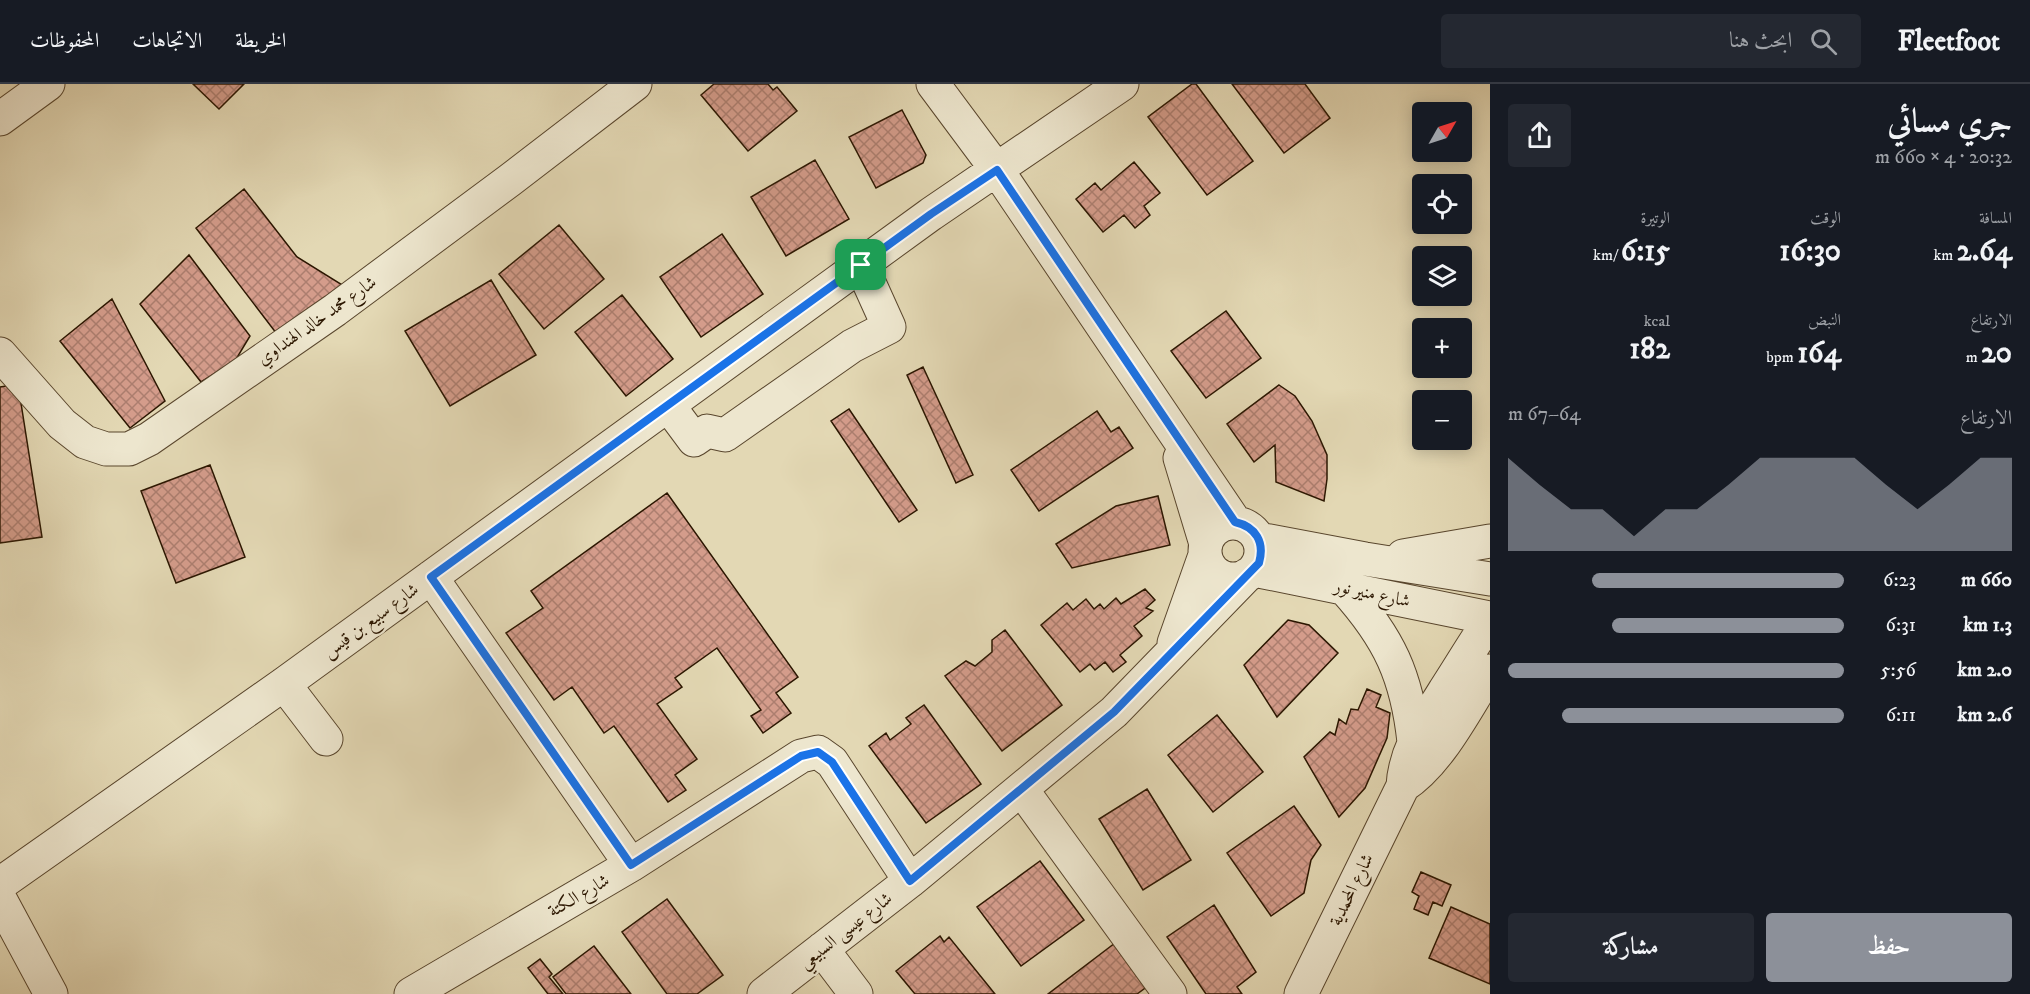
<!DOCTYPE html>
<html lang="ar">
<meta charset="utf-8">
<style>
body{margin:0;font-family:"IM FELL DW Pica",Amiri,serif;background:#242831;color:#f1f3f6;direction:rtl;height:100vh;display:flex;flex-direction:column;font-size:22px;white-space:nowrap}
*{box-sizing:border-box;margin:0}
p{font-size:20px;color:#9ea1a6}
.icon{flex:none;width:33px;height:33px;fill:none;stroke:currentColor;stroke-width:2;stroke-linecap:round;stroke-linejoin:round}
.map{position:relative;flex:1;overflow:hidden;direction:ltr}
.side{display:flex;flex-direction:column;background:#171b24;width:540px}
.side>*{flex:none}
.needle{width:39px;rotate:51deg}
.tools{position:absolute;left:1412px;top:18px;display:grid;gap:12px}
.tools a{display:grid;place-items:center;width:60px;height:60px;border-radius:6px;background:#171b24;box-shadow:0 3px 15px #0003;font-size:30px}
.pin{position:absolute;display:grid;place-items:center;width:51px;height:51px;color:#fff;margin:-26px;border-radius:12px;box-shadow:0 3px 9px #0006}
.round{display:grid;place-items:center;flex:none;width:63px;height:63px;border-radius:6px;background:#242831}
.headline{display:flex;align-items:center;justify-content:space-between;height:102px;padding:0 18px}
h1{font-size:33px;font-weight:700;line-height:45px}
.figures{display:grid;grid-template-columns:repeat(3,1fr);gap:9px;height:102px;padding:6px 18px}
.figures div{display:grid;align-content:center}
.figures b{font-size:30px;font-weight:700}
.figures small{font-size:16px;font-weight:400}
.figures p{font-size:16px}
.chart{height:168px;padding:12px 18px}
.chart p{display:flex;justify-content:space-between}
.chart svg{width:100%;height:108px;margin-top:6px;fill:#8c9099;opacity:.7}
.cta{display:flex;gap:12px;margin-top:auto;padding:12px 18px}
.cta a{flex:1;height:69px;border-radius:6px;background:#8c9099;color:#fff;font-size:24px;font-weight:700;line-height:69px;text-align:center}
.cta a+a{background:#242831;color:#f1f3f6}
ul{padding:0 18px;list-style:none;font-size:20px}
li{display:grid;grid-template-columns:96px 72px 1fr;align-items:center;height:45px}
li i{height:15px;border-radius:8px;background:#8c9099}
header{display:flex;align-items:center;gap:36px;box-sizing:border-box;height:84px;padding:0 30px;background:#171b24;border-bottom:2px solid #363941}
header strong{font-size:28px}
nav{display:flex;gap:33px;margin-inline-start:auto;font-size:21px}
.search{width:420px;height:54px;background:#242831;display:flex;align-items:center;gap:15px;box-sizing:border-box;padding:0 21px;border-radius:6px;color:#9ea1a6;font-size:22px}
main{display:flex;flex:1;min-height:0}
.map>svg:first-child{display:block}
</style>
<header>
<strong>Fleetfoot</strong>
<div class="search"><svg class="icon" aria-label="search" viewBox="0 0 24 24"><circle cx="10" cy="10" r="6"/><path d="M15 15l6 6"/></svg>ابحث هنا</div>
<nav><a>الخريطة</a><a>الاتجاهات</a><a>المحفوظات</a></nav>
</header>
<main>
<section class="side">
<div class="headline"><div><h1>جري مسائي</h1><p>20:32 · 4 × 660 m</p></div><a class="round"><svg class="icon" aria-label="share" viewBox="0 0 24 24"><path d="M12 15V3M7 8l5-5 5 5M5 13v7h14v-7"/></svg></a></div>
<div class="figures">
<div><p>المسافة</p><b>2.64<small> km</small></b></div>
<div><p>الوقت</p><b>16:30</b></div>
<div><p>الوتيرة</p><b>6:15<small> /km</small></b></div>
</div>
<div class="figures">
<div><p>الارتفاع</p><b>20<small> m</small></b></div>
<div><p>النبض</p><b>164<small> bpm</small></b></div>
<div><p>kcal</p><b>182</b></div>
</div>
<div class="chart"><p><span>الارتفاع</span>64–67 m</p>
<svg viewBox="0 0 160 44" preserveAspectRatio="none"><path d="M0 44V6L10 17L20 27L30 27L40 38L50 27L60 27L70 17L80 6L90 6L100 6L110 6L120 17L130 27L140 17L150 6L160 6V44z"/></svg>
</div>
<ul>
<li><b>660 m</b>6:23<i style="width:75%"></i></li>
<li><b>1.3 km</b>6:31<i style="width:69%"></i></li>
<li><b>2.0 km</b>5:56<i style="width:100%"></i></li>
<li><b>2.6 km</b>6:11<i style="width:84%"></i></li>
</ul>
<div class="cta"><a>حفظ</a><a>مشاركة</a></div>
</section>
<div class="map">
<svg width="1490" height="910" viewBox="0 0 1490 910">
<defs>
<pattern id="building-cross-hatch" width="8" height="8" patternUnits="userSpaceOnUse" patternTransform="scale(1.5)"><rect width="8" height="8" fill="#d49c8b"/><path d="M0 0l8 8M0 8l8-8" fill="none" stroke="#ac7e6f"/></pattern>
</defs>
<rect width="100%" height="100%" fill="#e3d8b4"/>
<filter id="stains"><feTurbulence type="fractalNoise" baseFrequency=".00333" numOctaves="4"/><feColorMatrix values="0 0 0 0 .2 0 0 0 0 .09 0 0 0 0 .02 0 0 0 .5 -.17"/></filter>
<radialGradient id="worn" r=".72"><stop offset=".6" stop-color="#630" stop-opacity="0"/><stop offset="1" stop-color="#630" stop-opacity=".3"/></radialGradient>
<path fill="url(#building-cross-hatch)" stroke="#2b1600" stroke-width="1.5" d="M193,0H244L219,25Z
M714,0H768L773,6L777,3L797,27L748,67L701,11Z
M1192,0H1196L1253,77L1207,111L1148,33Z
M1232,0H1305L1330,34L1284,69Z
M902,26L926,71L923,79L876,104L849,53Z
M815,76L849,135L786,172L751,113Z
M1134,78L1160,109L1144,122L1150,131L1135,144L1124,131L1103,148L1076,115L1095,99L1101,106Z
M244,105L297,173L352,207L283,258L196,144Z
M559,141L604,195L544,245L499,190Z
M722,150L763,210L701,253L660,193Z
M189,171L250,252L235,277L201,298L140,220Z
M491,196L536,271L450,322L405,247Z
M622,211L673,275L626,312L575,248Z
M112,215L165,317L130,344L60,257Z
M1226,227L1261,274L1206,314L1171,267Z
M923,283L973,391L956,399L907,291Z
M18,300L42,453L0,459V303Z
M1279,301L1295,312L1312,337L1327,371V395L1324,417L1276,398L1275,361L1254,378L1227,340Z
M849,325L917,426L899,438L831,337Z
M1097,327L1111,348L1119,343L1133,364L1039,427L1011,386Z
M210,381L245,473L176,499L141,407Z
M667,409L798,593L776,609L791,629L763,649L751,632L761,626L717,564L675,594L682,603L657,620L697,675L675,691L686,706L668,718L614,642L604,649L572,603L554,616L506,549L543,524L531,507Z
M1158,412L1170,461L1072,484L1056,460L1116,422Z
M1145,505L1155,516L1146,524L1153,527L1134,542L1142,552L1120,571L1126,578L1113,588L1105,578L1095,586L1090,580L1080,588L1041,541L1067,519L1073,526L1086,515L1094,525L1100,520L1104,525L1116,514L1121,520Z
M1288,536L1309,541L1338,569L1277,633L1244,581Z
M1005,546L1062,621L1002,667L945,592L966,577L975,582L992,568V556Z
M1367,605L1381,611L1376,623L1390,629L1387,654L1365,704L1339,733L1304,673L1330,648L1335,651L1339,635L1346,640L1351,625L1358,626Z
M924,621L981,700L926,739L869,662L886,649L890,656L911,640L906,634Z
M1217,631L1263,688L1213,728L1168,671Z
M1147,705L1191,776L1143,806L1099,735Z
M1294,722L1321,761L1311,776L1304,809L1271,832L1227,769Z
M1040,777L1084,836L1021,882L977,823Z
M1421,788L1451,801L1442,822L1433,818L1428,831L1414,825L1419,812L1412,808Z
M667,815L723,891L697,910H667L622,848Z
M1214,821L1256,888L1237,903L1242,910H1206L1167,853Z
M1451,823L1490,840V900L1429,874Z
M940,852L944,858L949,853L995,910H915L896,887Z
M1119,856L1152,899L1137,910H1048Z
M594,862L631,910H566L553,893Z
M540,875L552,890L549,893L563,910H548L528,884Z"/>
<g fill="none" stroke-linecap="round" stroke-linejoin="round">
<defs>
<path id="minor" d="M933,0L997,86L1235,438
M0,35L48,0
M0,270L62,340L85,358L106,365H129L149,355L335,226L510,96L635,0
M668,321L694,356L707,347L725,351L852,262L889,243L861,181
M1180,374L1206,460
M1205 467a28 28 0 1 1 56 0a28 28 0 1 1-56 0Z
M1259,455L1365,475L1490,495
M1403,472L1490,457
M1254,486L1490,534
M431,493L631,781
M1345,505C1389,554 1407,592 1414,658
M1174,559L1204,474
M284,600L326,655
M1403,702C1440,678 1466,624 1490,587
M1022,706L1170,910
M0,800L284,600L931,130L1122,0
M0,815L51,910
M822,865L856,910
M411,910L631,781L801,672L818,668L832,678L910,797
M764,910L910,797L1114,628L1247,491
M1301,910L1403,702C1405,665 1426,637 1445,606C1460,583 1474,559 1490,536"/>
</defs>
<use href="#minor" stroke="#59462d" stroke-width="35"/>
<use href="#minor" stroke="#ede6ce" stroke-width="33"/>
</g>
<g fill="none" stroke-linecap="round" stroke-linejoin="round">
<defs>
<path id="route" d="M997,86L1235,438C1256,443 1265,458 1259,479L1114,628L910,797L832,678L818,668L801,672L631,781L431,493L931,130Z"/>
</defs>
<use href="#route" stroke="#fff" stroke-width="12"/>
<use href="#route" stroke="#1a73e8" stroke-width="8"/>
</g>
<g text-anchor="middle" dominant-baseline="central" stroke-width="4.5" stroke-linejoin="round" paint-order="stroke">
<g font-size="18" fill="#2b1600" stroke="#ede6ce">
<text transform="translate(317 237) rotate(-35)">شارع محمد خالد الهنداوي</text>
<text transform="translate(1372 510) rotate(12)">شارع منير نور</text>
<text transform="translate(371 537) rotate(-36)">شارع سبيع بن قيس</text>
<text transform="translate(1352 806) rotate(-64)">شارع المحمدية</text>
<text transform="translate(579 812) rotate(-30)">شارع الكتة</text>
<text transform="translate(846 847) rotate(-38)">شارع عيسى السبيعي</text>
</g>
</g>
<rect width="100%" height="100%" filter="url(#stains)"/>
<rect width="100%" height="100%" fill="url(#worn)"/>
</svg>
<div class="tools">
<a><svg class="needle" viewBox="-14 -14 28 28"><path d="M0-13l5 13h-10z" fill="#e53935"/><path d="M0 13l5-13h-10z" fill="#9ea1a6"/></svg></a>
<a><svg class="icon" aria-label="locate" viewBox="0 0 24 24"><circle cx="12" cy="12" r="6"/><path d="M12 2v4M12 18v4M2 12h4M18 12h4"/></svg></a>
<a><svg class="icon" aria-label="layers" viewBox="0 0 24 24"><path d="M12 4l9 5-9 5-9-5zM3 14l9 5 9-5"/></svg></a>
<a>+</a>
<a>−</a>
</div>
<div class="pin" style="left:861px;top:181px;background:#1e9e55"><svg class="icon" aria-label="arrive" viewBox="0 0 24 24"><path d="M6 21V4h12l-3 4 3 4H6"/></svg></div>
</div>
</main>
